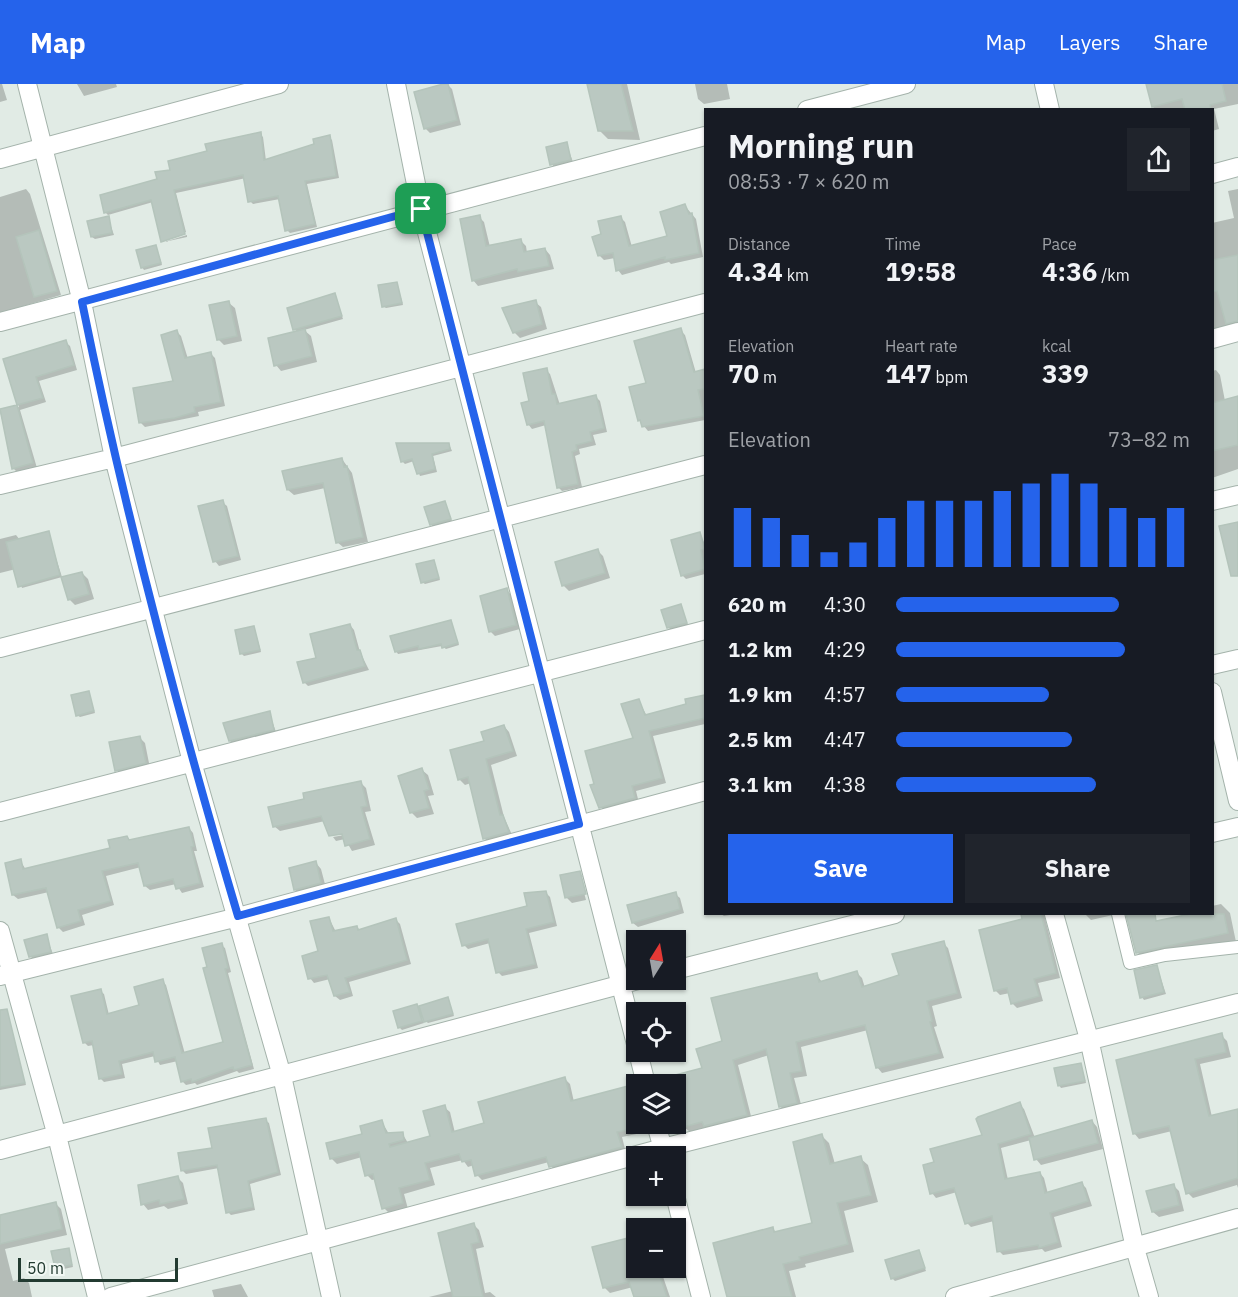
<!DOCTYPE html>
<meta charset="utf-8">
<style>
body{margin:0;font-family:"IBM Plex Sans",sans-serif;background:#20242c;color:#f1f3f6;height:100vh;display:flex;flex-direction:column;font-size:22px;white-space:nowrap}
*{box-sizing:border-box;margin:0}
p{font-size:20px;color:#9ea1a6}
.icon{flex:none;width:33px;height:33px;fill:none;stroke:currentColor;stroke-width:2;stroke-linecap:round;stroke-linejoin:round}
.map{position:relative;flex:1;overflow:hidden}
.sheet{position:absolute;left:704px;top:24px;width:510px;height:807px;display:flex;flex-direction:column;background:#171b24;border-radius:0px;box-shadow:0 2px 4px #0004}
.sheet>*{flex:none}
.needle{width:39px;rotate:11deg}
.controls{position:absolute;left:626px;top:846px;display:grid;gap:12px}
.controls a{display:grid;place-items:center;width:60px;height:60px;border-radius:0px;background:#171b24;box-shadow:0 2px 4px #0004;font-size:30px}
.scale{position:absolute;left:18px;bottom:15px;width:160px;box-sizing:border-box;padding-left:6px;border:3px solid #233b31;border-top:0;font-size:16px;line-height:21px;white-space:nowrap;color:#233b31;-webkit-text-stroke:4px #f2f8f4;paint-order:stroke}
.pin{position:absolute;display:grid;place-items:center;width:51px;height:51px;color:#fff;margin:-26px;border-radius:12px;box-shadow:0 3px 9px #0006}
.round{display:grid;place-items:center;flex:none;width:63px;height:63px;border-radius:0px;background:#20242c}
.overview{display:flex;align-items:center;justify-content:space-between;height:102px;padding:0 24px}
h1{font-size:33px;font-weight:700;line-height:45px}
.metrics{display:grid;grid-template-columns:repeat(3,1fr);gap:9px;height:102px;padding:6px 24px}
.metrics div{display:grid;align-content:center}
.metrics b{font-size:26px;font-weight:700}
.metrics small{font-size:16px;font-weight:400}
.metrics p{font-size:16px}
.chart{height:168px;padding:12px 24px}
.chart p{display:flex;justify-content:space-between}
.chart svg{width:100%;height:108px;margin-top:6px;stroke:#2563eb;stroke-width:6}
.action{display:flex;gap:12px;margin-top:auto;padding:12px 24px}
.action a{flex:1;height:69px;border-radius:0px;background:#2563eb;color:#fff;font-size:24px;font-weight:700;line-height:69px;text-align:center}
.action a+a{background:#20242c;color:#f1f3f6}
ul{padding:0 24px;list-style:none;font-size:20px}
li{display:grid;grid-template-columns:96px 72px 1fr;align-items:center;height:45px}
li i{height:15px;border-radius:8px;background:#2563eb}
header{display:flex;align-items:center;gap:36px;box-sizing:border-box;height:84px;padding:0 30px;background:#2563eb;color:#fff}
header strong{font-size:28px}
nav{display:flex;gap:33px;margin-inline-start:auto;font-size:21px}
.map>svg:first-child{display:block}
</style>
<header>
<strong>Map</strong>
<nav><a>Map</a><a>Layers</a><a>Share</a></nav>
</header>
<div class="map">
<svg width="1238" height="1213" viewBox="0 0 1238 1213">
<rect width="100%" height="100%" fill="#e1ebe5"/>
<path fill="#0003" d="M0,0H2L7,16L0,18Z
M77,0H116L117,3L84,12Z
M447,0L452,5L461,41L430,49L425,44Z
M588,0H627L640,56L608,55L599,46Z
M695,0H727L730,15L704,20L698,15Z
M1153,0H1238V20L1214,25L1219,45L1212,47V26H1154L1148,1Z
M260,50L263,53L266,77L316,61L329,53L332,56L339,94L307,100L317,143L290,149L287,146L280,115L253,120L250,117L246,94L176,109L186,148L162,156L153,118L108,131L105,128L209,68Z
M566,59L573,78L554,83L552,80Z
M26,105L30,110L61,211L0,229V113Z
M1238,105V239L1212,246V139L1234,134L1228,107Z
M685,122L696,135L703,173L671,180L669,178L622,191L618,186L615,174L604,176L599,171L602,151L620,133L625,138L632,163L669,153Z
M479,133L484,138L490,163L521,157L526,162L527,169L545,165L550,171L554,185L478,202L473,196Z
M108,134L114,151L95,155L92,153Z
M187,151V153L164,158Z
M156,162L162,181L144,186L142,183Z
M397,199L403,221L386,224L383,222Z
M334,210L343,235L304,246L311,252L317,278L281,287L276,281L298,248L294,245Z
M535,218L541,223L547,245L520,254L514,248Z
M229,219L235,224L242,257L224,261L218,255Z
M680,246L685,251L696,289L705,286V336L648,347L639,336L648,300Z
M177,248L181,252L188,275L210,269L215,274L225,322L198,328L199,332L145,343L140,338L175,298Z
M65,258L70,262L77,286L39,297L46,318L20,326L37,384L18,389L13,384L0,327L19,323L5,276Z
M546,286L550,290L560,321L596,313L600,317L607,348L593,351L596,361L579,365L580,370L575,372L582,403L562,407L558,403L546,341L532,345L528,340L531,318Z
M1216,286L1220,291L1225,317L1238,313V385L1212,394V287Z
M449,360L452,367L433,372L437,388L420,392L414,377L405,380L402,377Z
M342,375L352,389L368,458L343,463L337,458L325,404L294,411L288,406Z
M222,418L227,422L241,476L219,482L215,477Z
M445,419L452,437L433,443L431,440Z
M48,449L62,493L22,504L16,485L0,489V455L16,451L20,456Z
M700,450L705,461V490L686,495L682,491Z
M597,466L603,472L610,494L569,507L563,501Z
M433,477L440,496L425,500L422,498Z
M82,489L88,495L94,515L75,521L69,515Z
M507,506L511,511L520,545L495,552L490,547Z
M680,521L688,541L671,546L668,543Z
M451,538L459,561L446,565L442,562L398,570L396,567Z
M350,541L354,546L360,568L369,586L308,602L304,598L318,575Z
M254,543L261,568L244,572L241,569Z
M88,608L95,629L80,633L77,631Z
M705,612V640L653,652L666,699L636,707L639,719L605,728L601,723L596,700L635,656L638,616L647,632L688,621Z
M269,628L276,648L232,659L230,657Z
M504,642L509,648L517,672L491,681L504,733L513,753L490,760L484,754L471,699L465,701L459,695L486,658Z
M139,653L145,659L150,684L122,692L117,686Z
M422,686L428,691L434,711L428,712L434,730L417,734L411,728Z
M360,698L366,704L371,727L365,728L375,761L352,767L345,755L336,757L333,753L350,750L349,747L331,752L325,737L280,747L274,742L306,716Z
M189,744L193,749L197,767H194L204,803L182,809L176,800L150,806L145,802L141,783L106,792L114,821L82,831L85,841L63,848L58,843L49,808L18,815L13,811L20,776L26,786L112,765L127,753L131,757Z
M316,779L321,785L326,804L301,811L295,806Z
M579,789L585,795L590,815L583,793H580L586,816L572,819L567,814Z
M546,809L550,813L557,842L529,849L538,884L502,892L498,888L490,859L468,865L464,861L529,823Z
M675,810L680,814L684,829L638,843L633,839L629,822Z
M1221,820L1230,829L1236,858L1146,877L1137,868L1191,830H1212V822Z
M721,830H736L724,832Z
M1022,830H1044L1060,894L1038,899L1043,917L1017,924L1012,919L1010,909L1000,911L995,906L1024,836Z
M1085,830H1112L1113,831L1091,836Z
M329,834L336,848L357,843L361,847L396,836L400,840L411,880L349,898L353,912L340,916L335,912L330,895L314,899L310,894Z
M46,852L53,870L33,875L30,872Z
M943,859L948,864L962,914L932,922L937,942L934,943L944,974L882,989L877,983L868,946L801,963L807,992L794,994L802,1024L785,1028L780,1022L769,971L738,981L752,1036L710,1047L707,1043L690,1048L684,1043L675,1000L671,994L704,985L724,958L816,890L822,898L857,889L862,894L865,904L901,892Z
M221,861L225,864L231,888L228,889L254,985L239,989L237,987L197,1001L195,999L186,1001L182,997L178,977L160,981L155,972L122,980L125,994L104,998L100,994L94,961L88,962L85,959L100,907L104,910L109,931L141,922L162,897L166,901L185,970L224,959L209,884Z
M1157,883L1166,910L1144,916L1142,913Z
M447,915L454,932L428,939L421,933L424,939L402,946L400,944L395,928L416,922L423,928Z
M1221,951L1227,957L1231,973L1200,980L1212,1033L1238,1027V1104L1237,1101L1193,1114L1188,1109L1172,1047L1139,1055L1134,1049L1118,977Z
M18,978L26,1001L0,1006V983Z
M1081,980L1086,999L1061,1004L1059,1001Z
M565,995L570,1000L574,1018L631,1003L636,1008V1040H644L646,1048L622,1053L626,1069L555,1088L549,1078L482,1096L477,1091L474,1081L468,1083L463,1076L430,1084L435,1101L404,1110L408,1125L389,1129L384,1124L376,1095L372,1096L367,1091L362,1073L337,1080L331,1074L382,1038L389,1050L402,1049L408,1059L432,1053L444,1023L450,1028L455,1049L486,1040Z
M1019,1020L1024,1025L1035,1054L1092,1037L1097,1043L1103,1065L1041,1081L1036,1075L1031,1056L1001,1064L1008,1096L1040,1089L1044,1094L1048,1110L1082,1100L1086,1104L1092,1122L1054,1133L1062,1163L1045,1168L1042,1165L1003,1171L999,1167L994,1137L971,1143L967,1139L957,1108L936,1114L932,1109L936,1079L984,1052Z
M265,1036L269,1039L281,1091L250,1100L255,1126L231,1131L228,1128L219,1084L186,1090L183,1087L214,1065Z
M822,1052L829,1059L835,1080L860,1074L868,1081L878,1118L844,1127L854,1168L805,1180L806,1183L789,1187L796,1213H729L773,1145L777,1149L813,1141Z
M177,1093L183,1099L188,1120L168,1125L164,1122L148,1126L143,1120Z
M1173,1101L1179,1107L1184,1127L1159,1133L1153,1128Z
M647,1112H664L666,1118L652,1122Z
M56,1120L61,1125L67,1151L5,1165L13,1197L24,1194L29,1199L32,1213H0V1132Z
M474,1141L479,1146L484,1163L476,1165L485,1209L490,1208L496,1213H429L453,1207Z
M636,1153V1184H660L670,1213H636L633,1203L610,1209L604,1203Z
M68,1166L73,1183L59,1186L56,1183Z
M919,1168L926,1187L895,1197L892,1194Z
M241,1200L248,1213H214L212,1206Z"/>
<path fill="#bac8c1" stroke="#b4c4bb" stroke-width="1.5" d="M443,0H448L457,36L424,45L414,8Z
M587,0H621L633,47H598Z
M1146,0H1222L1226,17L1210,21L1211,26H1185L1182,15L1152,23Z
M261,48L264,76L314,60L313,55L330,51L336,92L305,97L315,140L285,147L278,112L248,118L243,91L174,106L185,150L161,158L151,116L104,129L100,111L157,95L155,88L170,86L168,77L207,67L205,60Z
M567,58L571,76L550,81L546,63Z
M685,120L689,130L692,129L699,169L665,176V173L616,187L613,169L598,172L592,153L601,150L598,137L621,132L629,162L667,152L660,128Z
M480,131L486,162L521,155L524,168L545,164L549,182L518,188L517,185L472,197L460,135Z
M109,132L112,149L91,153L87,137Z
M39,146L57,207L34,213L16,153Z
M156,161L161,179L141,184L136,166Z
M1238,171V237L1226,240L1217,207L1212,208V176Z
M397,198L402,219L382,223L378,201Z
M335,209L342,232L293,246L287,224Z
M536,216L542,240L513,249L502,224Z
M229,217L237,252L217,256L209,221Z
M681,244L694,288L705,285V305L698,306L704,332L642,343L640,336L638,337L629,303L646,299L634,257Z
M305,245L312,272L274,282L268,254Z
M177,246L185,274L211,268L221,318L194,323L195,328L175,334L139,339L133,304L173,297L161,251Z
M66,256L74,281L36,293L43,314L17,321L3,275Z
M547,284L552,310H555L557,320L596,311L604,344L590,348L592,357L576,361L577,366L572,368L578,400L557,404L544,337L527,341L521,319L529,317L523,289Z
M1238,312V361L1212,367V319Z
M17,321L33,379L12,385L0,325Z
M396,359H449L450,365L432,370L435,385L417,390L412,375L401,378Z
M342,374L344,383L347,382L363,453L336,459L323,399L287,406L282,387Z
M223,416L238,472L213,478L198,422Z
M445,417L451,435L430,441L424,423Z
M1238,438V492H1231L1219,442Z
M49,447L60,491L18,503L6,458Z
M700,448L705,465L701,466L705,485L681,492L671,456Z
M598,465L605,489L562,502L555,478Z
M434,476L439,494L421,499L416,480Z
M82,488L89,510L68,516L61,493Z
M507,504L516,541L489,548L480,512Z
M681,520L687,539L667,544L661,526Z
M451,536L458,559L442,564L441,560L419,565L418,562L395,568L390,552Z
M350,540L357,566H360L365,582L303,599L297,578L316,574L310,550Z
M254,542L260,566L240,570L235,546Z
M89,607L94,627L76,632L71,611Z
M705,611V634L649,647L662,694L632,702L635,714L599,724L590,701L594,700L585,667L633,654L621,620L639,615L645,631L686,620L685,615Z
M270,627L274,646L229,657L223,639Z
M504,641L513,667L486,675L500,731H503L509,748L483,755L468,693L458,696L450,666L484,657L481,648Z
M140,652L146,679L115,687L109,658Z
M422,684L429,705L424,707L429,724L410,729L398,692Z
M361,697L367,722L361,723L370,755L345,762L342,750L329,752L321,732L273,743L268,723L304,715L303,709Z
M189,743L194,762L191,763L200,799L176,805L173,795L144,802L138,779L102,787L111,817L78,826L81,837L57,844L46,804L12,811L5,779L21,775L23,785L110,764L108,756L127,752L129,756Z
M316,777L321,799L294,806L289,784Z
M580,787L586,810L565,814L560,791Z
M546,807L554,838L526,845L535,880L496,889L488,855L462,862L456,840L527,822L524,809Z
M676,808L680,825L632,839L627,821Z
M1021,830H1041L1056,889L1034,895L1039,912L1011,920L1007,904L994,907L979,846L1022,835Z
M1126,830H1155L1156,837L1190,830H1224L1228,849L1136,869Z
M329,833L333,847L357,842L358,846L396,834L407,876L345,894L350,908L334,912L327,891L308,895L302,872L318,867L310,837Z
M47,850L51,868L29,873L24,856Z
M944,857L957,909L927,917L932,937L930,938L939,969L876,984L865,941L796,958L802,987L790,989L797,1019L779,1023L766,965L733,976L747,1031L704,1042L702,1038L683,1043L675,1018V991L702,984L696,965L722,957L711,914L817,889L819,898L857,887L862,903L899,891L892,870Z
M222,859L228,884L225,885L252,981L234,986L233,983L192,998L191,995L181,998L175,973L155,978L153,968L119,977L122,990L99,995L92,957L83,959L71,912L101,905L107,930L139,921L134,903L163,895L182,969L223,958L203,884L207,883L202,864Z
M1157,881L1164,908L1140,914L1134,886Z
M448,913L453,930L424,938L419,922Z
M417,920L422,937L398,944L393,927Z
M7,925L25,999L0,1003V926Z
M1222,949L1226,968L1195,975L1209,1032L1238,1025V1094L1186,1110L1169,1042L1133,1050L1116,976Z
M1081,979L1085,997L1058,1002L1054,984Z
M565,993L571,1017L632,1001L636,1019V1044L617,1048L622,1063L549,1083L546,1073L475,1092L471,1076L462,1078L459,1070L425,1079L430,1096L399,1104L403,1119L382,1125L373,1090L365,1092L359,1068L330,1075L326,1059L362,1050L360,1042L382,1036L386,1049L403,1048L404,1056L389,1060L390,1063L430,1052L423,1027L445,1021L452,1048L484,1039L478,1018Z
M1020,1018L1031,1050L998,1060L1005,1095L1040,1088L1045,1109L1082,1098L1088,1117L1050,1129L1058,1158L1039,1164L1038,1161L997,1168L992,1132L965,1140L954,1104L930,1110L923,1081L934,1078L930,1065L982,1051L976,1035L978,1033Z
M266,1034L278,1088L248,1097L253,1123L226,1129L217,1081L181,1087L178,1069L212,1064L208,1044Z
M1092,1036L1098,1059L1034,1076L1029,1054Z
M822,1050L830,1080L861,1072L871,1111L837,1119L848,1160L799,1173L800,1176L783,1180L792,1213H727L713,1159L773,1143L774,1148L812,1139L793,1058Z
M178,1092L184,1115L160,1120L159,1116L141,1121L138,1101Z
M1174,1100L1179,1121L1152,1128L1146,1107Z
M56,1118L62,1145L0,1160V1131Z
M474,1139L479,1158L471,1160L483,1213H453L438,1149Z
M636,1152V1184H657L667,1213H634L629,1198L603,1204L592,1163Z
M69,1164L72,1181L55,1184L51,1167Z
M919,1166L925,1184L891,1195L885,1176Z"/>
<g fill="none" stroke-linecap="round" stroke-linejoin="round">
<defs>
<path id="lane" d="M1118,830L1130,879L1165,871L1238,863"/>
<path id="street" d="M27,0L82,218L114,374L192,678L282,992L331,1213
M396,0L421,125L636,960
M1044,0L1050,26
M807,26L906,0
M0,75L279,0
M1212,90L1238,83
M0,238L705,52
M1212,255L1238,248
M0,401L114,374L705,219
M1212,417L1238,411
M0,564L705,381
M1212,581L1238,575
M1212,608L1238,717
M0,728L705,546
M1212,749L1238,743
M1054,830L1089,955L1135,1164L1149,1213
M0,847L57,1052L97,1213
M675,886L895,830
M0,892L238,833L705,707
M638,968L646,1000
M656,1040L665,1072
M0,1066L638,896
M675,1111L701,1213
M111,1213L663,1064L1238,919
M955,1213L1238,1134"/>
</defs>
<use href="#lane" stroke="#a4b3ab" stroke-width="14"/>
<use href="#street" stroke="#a4b3ab" stroke-width="20"/>
<use href="#lane" stroke="#fff" stroke-width="12"/>
<use href="#street" stroke="#fff" stroke-width="18"/>
</g>
<g fill="none" stroke-linecap="round" stroke-linejoin="round">
<defs>
<path id="route" d="M421,125L579,740L238,832C178,630 124,426 82,218Z"/>
</defs>
<use href="#route" stroke="#fff" stroke-width="12"/>
<use href="#route" stroke="#2563eb" stroke-width="8"/>
</g>
</svg>
<div class="controls">
<a><svg class="needle" viewBox="-14 -14 28 28"><path d="M0-13l5 13h-10z" fill="#e53935"/><path d="M0 13l5-13h-10z" fill="#9ea1a6"/></svg></a>
<a><svg class="icon" aria-label="locate" viewBox="0 0 24 24"><circle cx="12" cy="12" r="6"/><path d="M12 2v4M12 18v4M2 12h4M18 12h4"/></svg></a>
<a><svg class="icon" aria-label="layers" viewBox="0 0 24 24"><path d="M12 4l9 5-9 5-9-5zM3 14l9 5 9-5"/></svg></a>
<a>+</a>
<a>−</a>
</div>
<div class="scale">50 m</div>
<div class="pin" style="left:421px;top:125px;background:#1e9e55"><svg class="icon" aria-label="arrive" viewBox="0 0 24 24"><path d="M6 21V4h12l-3 4 3 4H6"/></svg></div>
<section class="sheet">
<div class="overview"><div><h1>Morning run</h1><p>08:53 · 7 × 620 m</p></div><a class="round"><svg class="icon" aria-label="share" viewBox="0 0 24 24"><path d="M12 15V3M7 8l5-5 5 5M5 13v7h14v-7"/></svg></a></div>
<div class="metrics">
<div><p>Distance</p><b>4.34<small> km</small></b></div>
<div><p>Time</p><b>19:58</b></div>
<div><p>Pace</p><b>4:36<small> /km</small></b></div>
</div>
<div class="metrics">
<div><p>Elevation</p><b>70<small> m</small></b></div>
<div><p>Heart rate</p><b>147<small> bpm</small></b></div>
<div><p>kcal</p><b>339</b></div>
</div>
<div class="chart"><p><span>Elevation</span>73–82 m</p>
<svg viewBox="0 0 160 44" preserveAspectRatio="none"><path d="M5 44V20M15 44V24M25 44V31M35 44V38M45 44V34M55 44V24M65 44V17M75 44V17M85 44V17M95 44V13M105 44V10M115 44V6M125 44V10M135 44V20M145 44V24M155 44V20"/></svg>
</div>
<ul>
<li><b>620 m</b>4:30<i style="width:76%"></i></li>
<li><b>1.2 km</b>4:29<i style="width:78%"></i></li>
<li><b>1.9 km</b>4:57<i style="width:52%"></i></li>
<li><b>2.5 km</b>4:47<i style="width:60%"></i></li>
<li><b>3.1 km</b>4:38<i style="width:68%"></i></li>
</ul>
<div class="action"><a>Save</a><a>Share</a></div>
</section>
</div>
